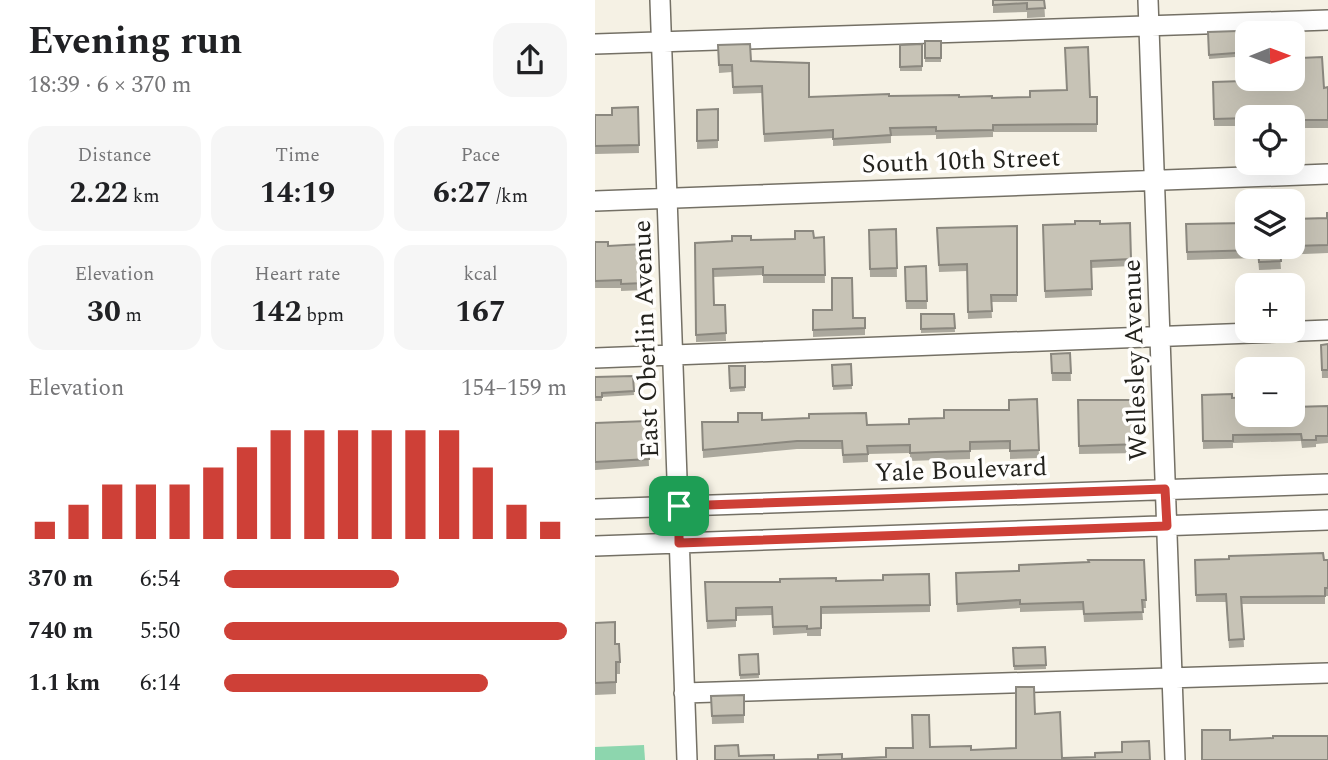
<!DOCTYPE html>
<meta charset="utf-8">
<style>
body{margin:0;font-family:Spectral,serif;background:#f6f6f6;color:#202124;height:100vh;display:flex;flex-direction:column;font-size:26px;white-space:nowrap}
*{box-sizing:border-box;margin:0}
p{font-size:23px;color:#757577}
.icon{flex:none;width:38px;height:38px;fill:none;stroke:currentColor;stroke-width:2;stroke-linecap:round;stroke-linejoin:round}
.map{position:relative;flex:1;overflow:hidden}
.details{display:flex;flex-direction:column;background:#fff;width:595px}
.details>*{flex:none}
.needle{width:46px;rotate:89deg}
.controls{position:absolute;left:640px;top:21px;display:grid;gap:14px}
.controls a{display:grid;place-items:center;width:70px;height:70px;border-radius:14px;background:#fff;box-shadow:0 7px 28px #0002;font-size:35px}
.pin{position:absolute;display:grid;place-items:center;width:60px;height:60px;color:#fff;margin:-30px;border-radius:14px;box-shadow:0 4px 10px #0006}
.round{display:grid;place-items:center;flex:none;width:74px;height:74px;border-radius:21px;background:#f6f6f6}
.head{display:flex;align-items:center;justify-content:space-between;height:119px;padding:0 28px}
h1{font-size:38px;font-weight:700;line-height:52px}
.figures{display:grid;grid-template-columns:repeat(3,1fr);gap:10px;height:119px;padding:7px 28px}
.figures div{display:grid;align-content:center;border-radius:18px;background:#f6f6f6;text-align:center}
.figures b{font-size:30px;font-weight:700}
.figures small{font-size:19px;font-weight:400}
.figures p{font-size:19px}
.chart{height:196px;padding:14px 28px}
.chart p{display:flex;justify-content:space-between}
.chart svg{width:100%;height:126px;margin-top:7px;stroke:#ce4037;stroke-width:6}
ul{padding:0 28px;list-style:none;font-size:23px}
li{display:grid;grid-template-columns:112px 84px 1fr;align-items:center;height:52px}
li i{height:18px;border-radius:9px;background:#ce4037}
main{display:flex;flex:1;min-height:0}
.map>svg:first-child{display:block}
</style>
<main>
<section class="details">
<div class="head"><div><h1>Evening run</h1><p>18:39 · 6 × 370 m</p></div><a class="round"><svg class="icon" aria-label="share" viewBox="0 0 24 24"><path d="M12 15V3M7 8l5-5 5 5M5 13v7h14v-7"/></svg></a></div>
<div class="figures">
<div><p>Distance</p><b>2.22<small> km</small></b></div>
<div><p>Time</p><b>14:19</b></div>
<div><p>Pace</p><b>6:27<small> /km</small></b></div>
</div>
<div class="figures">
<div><p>Elevation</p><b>30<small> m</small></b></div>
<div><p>Heart rate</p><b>142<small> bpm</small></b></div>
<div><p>kcal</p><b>167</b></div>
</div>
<div class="chart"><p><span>Elevation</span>154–159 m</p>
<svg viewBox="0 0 160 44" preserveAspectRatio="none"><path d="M5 44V38M15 44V32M25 44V25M35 44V25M45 44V25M55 44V19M65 44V12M75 44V6M85 44V6M95 44V6M105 44V6M115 44V6M125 44V6M135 44V19M145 44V32M155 44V38"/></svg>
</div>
<ul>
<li><b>370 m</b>6:54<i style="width:51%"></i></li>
<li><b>740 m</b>5:50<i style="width:100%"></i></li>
<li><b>1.1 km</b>6:14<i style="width:77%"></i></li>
</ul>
</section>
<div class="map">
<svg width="733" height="760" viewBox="0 0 733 760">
<rect width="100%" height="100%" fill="#f5f1e4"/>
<path fill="#8dd6ae" d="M49,745L50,760H0V747Z"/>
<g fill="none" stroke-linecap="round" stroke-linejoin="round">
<defs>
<path id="minor" d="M65,0L92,760
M553,0L580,760
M0,44L733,20
M0,201L733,174
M0,358L733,330
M0,509L733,484
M0,546L733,520
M89,693L733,673"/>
</defs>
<use href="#minor" stroke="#747065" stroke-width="22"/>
<use href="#minor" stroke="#fff" stroke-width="19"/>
</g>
<path fill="#aba89d" d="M398,0H449L450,17L432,18V12L398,13Z
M613,32L653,33V56L614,59Z
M330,41H346V62H330Z
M327,44V71H305V45Z
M123,45L156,61L214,97L294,96L397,98L502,97V132H398V137L341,139V135L296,136V143L238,146V138L169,142L167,93L138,94L137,72L124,73Z
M705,58L729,88L733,87V128H698V117H653V126H619L618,82L648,86L683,85Z
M43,107L44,153L0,154V115H17Z
M123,109V148L102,149V110Z
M733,213V253L685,255L686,269L664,270L663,258L592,260L591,224L653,247H698V219L732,218Z
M535,223L536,266L496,268L497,296L450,298L448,225Z
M422,226V302H396L397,318L373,319L372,271L344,272L342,228Z
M301,229L302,277H275L274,230Z
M229,237L230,283H168V275L118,277L119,305H130L131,341L101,342L100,243Z
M0,242L13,246L49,283V290L26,291V288H0Z
M331,266L332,309H311L310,267Z
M218,310L258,318H270V335L218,337Z
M326,314H359L360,332L326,333Z
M733,344V378H727L726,345Z
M475,353L476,381H457L456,354Z
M256,364L257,389L238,390L237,365Z
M134,366H150V391L135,392Z
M38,376L39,395L7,397V401H0V377Z
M607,395L637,398L653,415L733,406V443L721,444V447L707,448L706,441L638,443V448L608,449Z
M442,399L444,458L415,459V449L375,450V459L341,460L315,461V453L273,454V462L248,463L247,449H202L108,458L107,422L167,420L272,425L314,424L349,418L414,410Z
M483,400H545L546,453L484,454Z
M52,421L54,466L0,470V423Z
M549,560L551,608H547L548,620L489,622L488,610L425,612V608L362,612L361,573L424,571L494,562Z
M600,560H733V596H730V604H647L649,647L634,648L631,602H601Z
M241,581L335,605V612L226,614V636H212V633L178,635L177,615L141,616V627L112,629L110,582Z
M0,623L20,644L25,662V674H21V694L0,695Z
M450,647L451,669L419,670L418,648Z
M163,654L164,678L145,679L144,655Z
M149,695V723L117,724L116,696Z"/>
<path fill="#c7c3b6" stroke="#8b887f" stroke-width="2" d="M398,0H449L450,8L432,9V3L398,5Z
M673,30V33H653V52L614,55L613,32Z
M330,41H346V58H330Z
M155,44L156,61L214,63V97L294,94V96L364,95V97L397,96V98L435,97V91L472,90L470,48L493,47L495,97H502V124L398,125V130L341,131V127L295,128L296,135L238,139V130L169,134L167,86L138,87L137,65H124L123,45Z
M327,44V66L305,67V45Z
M704,54L705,58L727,57L729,88L733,87V120H698V117H653V118L619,119L618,82L648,81V86L683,85V79H698V55Z
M43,107L44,145L0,146V115H17V108Z
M123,109V140L102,141V110Z
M732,213H733V245L698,246V219L732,218Z
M480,221H505V224L535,223L536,259L496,261L497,289L450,291L448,225L480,224Z
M653,223V247H685L686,261L664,262L663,250L592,252L591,224Z
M422,226V295H396L397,311L373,312L372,264L344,265L342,228Z
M301,229L302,268L275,269L274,230Z
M200,231H218L219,238L229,237L230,275H168V267L118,269L119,305H130L131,333L101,335L100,243L137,241V236H156V240L200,239Z
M0,242H13V246L48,244L49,283L26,284V280L0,281Z
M331,266L332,301H311L310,267Z
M237,278H257L258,318H270V328L218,330V310H237Z
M326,314H359L360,328L326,329Z
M733,344V370H727L726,345Z
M475,353L476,373H457L456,354Z
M256,364L257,385L238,386L237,365Z
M134,366H150V387L135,388Z
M38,376L39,391L7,393V397H0V377Z
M637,394V398L653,397V415H698V407L733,406V436H721V440H707L706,434L638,435V441H608L607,395Z
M442,399L444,450L415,451V441L375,442V451L341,452L315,453V445L272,446L273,454L248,455L247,441H202L108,450L107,422H143V413H167V420L214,418V414L271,413L272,425L314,424V419L349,418V410H414V400Z
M483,400H545L546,444L484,446Z
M52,421L54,459L0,462V423Z
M728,553L729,560H733V588H730V596L646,597L649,639L634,640L631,594L601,595L600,560L634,559V556Z
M493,560H549L551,600H547L548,612L489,614L488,602L425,604V600L362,604L361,573L424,571V565L494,562Z
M334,574L335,605L226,607V628L212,629V626L178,627L177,607L141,608V620L112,621L110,582H185V579L241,578V581L288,580V575Z
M20,622V644H24L25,662H21V682L0,683V623Z
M450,647L451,665L419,666L418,648Z
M163,654L164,674L145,675L144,655Z
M421,687H439L440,714L465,712L467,758L500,757V753L527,752V742L554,741L555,760H120V746L143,745L144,756L179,755V760L223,759V755L247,754V759L291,757V748H318L317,715H334L335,747L376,746V750L421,748Z
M149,695V715L117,716L116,696Z
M607,730H635V740L678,738V736H733V760H607Z"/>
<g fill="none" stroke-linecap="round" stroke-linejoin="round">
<defs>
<path id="route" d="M570,489L572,526L84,543V506Z"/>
</defs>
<use href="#route" stroke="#fff" stroke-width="14"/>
<use href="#route" stroke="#ce4037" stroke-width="9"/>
</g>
<g text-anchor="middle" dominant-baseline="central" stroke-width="7" stroke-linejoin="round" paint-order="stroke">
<g font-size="26" fill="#23221d" stroke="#fffefc">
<text transform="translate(366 161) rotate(-2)">South 10th Street</text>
<text transform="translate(51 339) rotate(-92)">East Oberlin Avenue</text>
<text transform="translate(540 360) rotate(-92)">Wellesley Avenue</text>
<text transform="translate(366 470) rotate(-2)">Yale Boulevard</text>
</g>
</g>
</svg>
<div class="controls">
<a><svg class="needle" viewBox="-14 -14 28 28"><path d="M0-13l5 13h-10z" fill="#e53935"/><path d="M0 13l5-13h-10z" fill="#757577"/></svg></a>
<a><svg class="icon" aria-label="locate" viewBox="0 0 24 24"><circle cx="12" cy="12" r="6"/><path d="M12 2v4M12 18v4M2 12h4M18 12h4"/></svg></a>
<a><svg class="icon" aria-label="layers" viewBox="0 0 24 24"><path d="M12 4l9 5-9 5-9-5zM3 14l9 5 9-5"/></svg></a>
<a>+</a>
<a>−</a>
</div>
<div class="pin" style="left:84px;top:506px;background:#1e9e55"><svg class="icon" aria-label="arrive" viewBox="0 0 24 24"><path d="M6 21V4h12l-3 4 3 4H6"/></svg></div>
</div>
</main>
